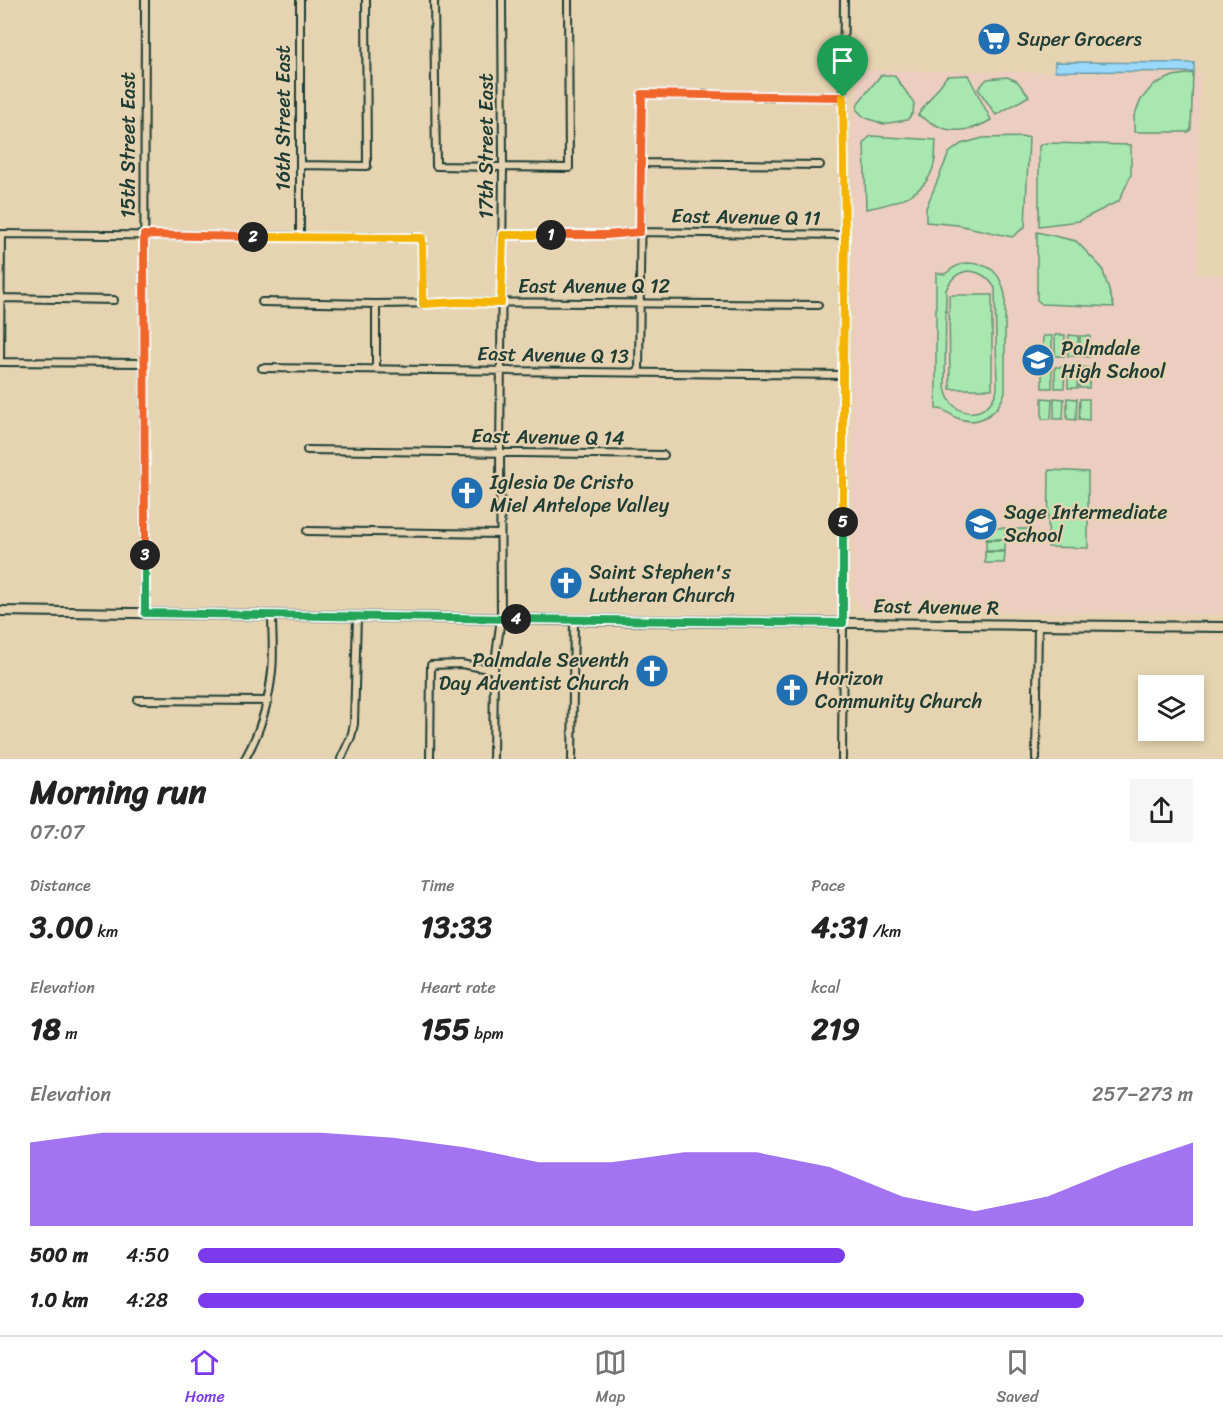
<!DOCTYPE html>
<meta charset="utf-8">
<style>
body{margin:0;font-family:Sriracha,sans-serif;background:#f6f6f6;color:#222;height:100vh;display:flex;flex-direction:column;font-size:22px;white-space:nowrap}
*{box-sizing:border-box;margin:0}
p{font-size:20px;color:#767676}
.icon{flex:none;width:33px;height:33px;fill:none;stroke:currentColor;stroke-width:2;stroke-linecap:round;stroke-linejoin:round}
.map{position:relative;height:759px;overflow:hidden}
.side{display:flex;flex-direction:column;background:#fff;flex:1}
.side>*{flex:none}
.tools{position:absolute;left:1138px;top:675px;display:grid;gap:12px}
.tools a{display:grid;place-items:center;width:66px;height:66px;border-radius:0px;background:#fff;box-shadow:0 3px 9px #0003;font-size:30px}
.pin{position:absolute;display:grid;place-items:center;width:51px;height:51px;color:#fff;margin:-62px -26px;border-radius:50% 50% 50% 0;rotate:-45deg;box-shadow:0 0 6px #0007}
.pin .icon{rotate:45deg}
.km{position:absolute;width:30px;height:30px;margin:-15px;border-radius:50%;background:#222;color:#fff;font-size:16px;line-height:30px;text-align:center}
.round{display:grid;place-items:center;flex:none;width:63px;height:63px;border-radius:0px;background:#f6f6f6}
.head{display:flex;align-items:center;justify-content:space-between;height:102px;padding:0 30px}
h1{font-size:33px;font-weight:700;line-height:45px}
.figures{display:grid;grid-template-columns:repeat(3,1fr);gap:9px;height:102px;padding:6px 30px}
.figures div{display:grid;align-content:center}
.figures b{font-size:30px;font-weight:700}
.figures small{font-size:16px;font-weight:400}
.figures p{font-size:16px}
.chart{height:168px;padding:12px 30px}
.chart p{display:flex;justify-content:space-between}
.chart svg{width:100%;height:108px;margin-top:6px;fill:#7c3aed;opacity:.7}
ul{padding:0 30px;list-style:none;font-size:20px}
li{display:grid;grid-template-columns:96px 72px 1fr;align-items:center;height:45px}
li i{height:15px;border-radius:8px;background:#7c3aed}
.tabs{display:flex;justify-content:space-around;align-items:center;height:84px;border-top:2px solid #e0e0e0;background:#fff;font-size:16px;color:#767676}
.tabs a{display:grid;justify-items:center;gap:3px}
.tabs .active{color:#7c3aed}
.map>svg:first-child{display:block}
</style>
<div class="map">
<svg width="1223" height="759" viewBox="0 0 1223 759">
<rect width="100%" height="100%" fill="#e6d3b1"/>
<filter id="ink" filterUnits="userSpaceOnUse"><feTurbulence type="fractalNoise" baseFrequency=".0167" numOctaves="2"/><feDisplacementMap in="SourceGraphic" scale="12" xChannelSelector="R" yChannelSelector="G"/><feConvolveMatrix kernelMatrix="1 2 1 2 8 2 1 2 1" color-interpolation-filters="sRGB"/></filter>
<g filter="url(#ink)">
<path fill="#ebcebf" d="M860,70L1200,74L1197,274L1223,275V615L863,610L853,599L852,123L857,94L856,74Z"/>
<path fill="#a8e8b0" stroke="#649272" stroke-width="1.5" fill-rule="evenodd" d="M1193,73L1191,129L1188,132H1134V116L1141,100L1153,85L1173,76Z
M881,75H894L914,103L913,113L907,120L883,124L864,117L857,110L858,103Z
M968,75L991,120C976,129 957,134 940,127C932,124 925,119 918,115L947,76Z
M1007,77L1017,81L1029,96L996,115L978,89L987,79Z
M871,136L936,140C935,148 936,157 934,164C927,196 893,204 866,209L864,142Z
M1029,137L1025,227L1012,237L958,225L926,222V208L949,153L961,144L983,138Z
M1046,143L1131,145V175L1119,201L1079,221L1039,226V146Z
M1037,232L1076,241L1102,268L1114,307L1042,304L1037,300Z
M967,263C990,263 1001,273 1005,295V392C999,413 979,427 957,418C948,414 947,409 936,409V273L945,274C952,268 958,264 967,263ZM968,271C981,272 988,277 995,288L997,389C989,421 950,420 945,387L946,290C951,279 956,273 968,271Z
M949,295H992V389H950Z
M1055,335H1065L1064,356H1055Z
M1069,335L1078,336V356H1068Z
M1043,336H1052V357L1042,356Z
M1080,336H1090L1089,357L1080,356Z
M1042,367H1052V388H1042Z
M1055,367H1065L1064,388H1055Z
M1068,367H1078L1077,388H1068Z
M1080,367L1090,368L1089,388H1079Z
M1042,398L1052,399L1051,419H1042Z
M1054,398L1064,399L1063,419H1054Z
M1067,398L1077,399L1076,420L1067,419Z
M1080,399H1089V420L1079,419Z
M1049,470L1088,472V548L1048,547Z
M986,528H1005V539H986Z
M1011,529H1030V539H1011Z
M986,540H1005V551H986Z
M985,552H1005L1004,563H985Z"/>
<path fill="#9bd9fc" stroke="#699bac" stroke-width="1.5" d="M1055,62L1194,63V72L1055,71Z"/>
<g fill="none" stroke-linecap="round" stroke-linejoin="round">
<defs>
<path id="minor" d="M145,0L144,363L145,613
M434,0L436,166L569,168L568,0
M641,163L820,165
M300,165L367,166L366,0
M0,234L422,238L423,304
M1,234L0,362L144,363
M503,235H606L640,232L845,235
M300,237V0
M0,298L114,300
M262,302L376,304L444,303L459,302L818,305
M262,368L843,375
M376,369V304
M639,372L642,94L843,97
M307,450L664,455
M307,531L500,534
M138,700L268,701
M245,759C260,732 269,702 272,671C274,653 272,634 272,615
M341,759L351,737L354,724L357,616
M430,759L431,665L461,664L494,670
M493,759L494,670L501,618L500,452L503,167L502,0
M572,759L574,620
M842,759L843,623V375L845,235L843,97L844,0
M1036,759L1038,625"/>
<path id="major" d="M0,611L574,620L1223,627"/>
</defs>
<use href="#minor" stroke="#1f3d34" stroke-width="10"/>
<use href="#major" stroke="#1f3d34" stroke-width="12"/>
<use href="#minor" stroke="#e6d3b1" stroke-width="6"/>
<use href="#major" stroke="#e6d3b1" stroke-width="8"/>
</g>
</g>
<g fill="none" stroke-linecap="round" stroke-linejoin="round" filter="url(#ink)">
<defs>
<path id="split-1" d="M551,235H606L640,232L642,94L843,97"/>
<path id="split-2" d="M253,237L422,238L423,304L459,302L501,303L503,235H551"/>
<path id="split-3" d="M145,555L144,235L253,237"/>
<path id="split-4" d="M145,555V613L516,619"/>
<path id="split-5" d="M516,619L843,623V522"/>
<path id="split-6" d="M843,522V375L845,235L843,97"/>
</defs>
<use href="#split-1" stroke="#fff" stroke-width="12"/>
<use href="#split-2" stroke="#fff" stroke-width="12"/>
<use href="#split-3" stroke="#fff" stroke-width="12"/>
<use href="#split-4" stroke="#fff" stroke-width="12"/>
<use href="#split-5" stroke="#fff" stroke-width="12"/>
<use href="#split-6" stroke="#fff" stroke-width="12"/>
<use href="#split-1" stroke="#f0652b" stroke-width="8"/>
<use href="#split-2" stroke="#f5b400" stroke-width="8"/>
<use href="#split-3" stroke="#f0652b" stroke-width="8"/>
<use href="#split-4" stroke="#22a559" stroke-width="8"/>
<use href="#split-5" stroke="#22a559" stroke-width="8"/>
<use href="#split-6" stroke="#f5b400" stroke-width="8"/>
</g>
<defs>
<symbol id="supermarket-disc" viewBox="-11 -11 22 22"><circle r="9.5" fill="#1f6fb2" stroke="#e6d3b1"/><path d="M-6-5.5h2.5l.6 2H6L4.5 2H-2.5L-4.4-4H-6ZM-1.5 3.2a1.3 1.3 0 1 0 .1 0ZM3 3.2a1.3 1.3 0 1 0 .1 0Z" fill="#fff"/></symbol>
<symbol id="school-disc" viewBox="-11 -11 22 22"><circle r="9.5" fill="#1f6fb2" stroke="#e6d3b1"/><path d="M0-5L7-2L0 1L-7-2ZM-4 1L0 2.5L4 1V4Q0 6-4 4Z" fill="#fff"/></symbol>
<symbol id="church-disc" viewBox="-11 -11 22 22"><circle r="9.5" fill="#1f6fb2" stroke="#e6d3b1"/><path d="M-1.2-6h2.4v3.5h3.3v2.4h-3.3V6h-2.4V-.1h-3.3v-2.4h3.3Z" fill="#fff"/></symbol>
</defs>
<g fill-rule="evenodd">
<use href="#supermarket-disc" x="975" y="20" width="38" height="38"/>
<use href="#school-disc" x="1019" y="341" width="38" height="38"/>
<use href="#church-disc" x="448" y="474" width="38" height="38"/>
<use href="#school-disc" x="962" y="505" width="38" height="38"/>
<use href="#church-disc" x="547" y="564" width="38" height="38"/>
<use href="#church-disc" x="633" y="652" width="38" height="38"/>
<use href="#church-disc" x="773" y="671" width="38" height="38"/>
</g>
<g text-anchor="middle" dominant-baseline="central" stroke-width="4.5" stroke-linejoin="round" paint-order="stroke">
<g font-size="20" fill="#1f3d34" stroke="#e6d3b1" text-anchor="start">
<text x="1017" y="39">Super Grocers</text>
<text x="1061" y="348">Palmdale<tspan x="1061" dy="23">High School</tspan></text>
<text x="490" y="482">Iglesia De Cristo<tspan x="490" dy="23">Miel Antelope Valley</tspan></text>
<text x="1004" y="512">Sage Intermediate<tspan x="1004" dy="23">School</tspan></text>
<text x="589" y="572">Saint Stephen's<tspan x="589" dy="23">Lutheran Church</tspan></text>
<text x="629" y="660" text-anchor="end">Palmdale Seventh<tspan x="629" dy="23">Day Adventist Church</tspan></text>
<text x="815" y="678">Horizon<tspan x="815" dy="23">Community Church</tspan></text>
</g>
<g font-size="20" fill="#1f3d34" stroke="#e6d3b1">
<text transform="translate(283 118) rotate(-90)">16th Street East</text>
<text transform="translate(128 145) rotate(-90)">15th Street East</text>
<text transform="translate(486 146) rotate(-90)">17th Street East</text>
<text transform="translate(746 217) rotate(1)">East Avenue Q 11</text>
<text x="594" y="286">East Avenue Q 12</text>
<text transform="translate(553 355) rotate(1)">East Avenue Q 13</text>
<text transform="translate(548 437) rotate(1)">East Avenue Q 14</text>
<text transform="translate(936 607) rotate(1)">East Avenue R</text>
</g>
</g>
</svg>
<div class="tools">
<a><svg class="icon" aria-label="layers" viewBox="0 0 24 24"><path d="M12 4l9 5-9 5-9-5zM3 14l9 5 9-5"/></svg></a>
</div>
<div class="pin" style="left:843px;top:97px;background:#1e9e55"><svg class="icon" aria-label="arrive" viewBox="0 0 24 24"><path d="M6 21V4h12l-3 4 3 4H6"/></svg></div>
<b class="km" style="left:551px;top:235px">1</b>
<b class="km" style="left:253px;top:237px">2</b>
<b class="km" style="left:145px;top:555px">3</b>
<b class="km" style="left:516px;top:619px">4</b>
<b class="km" style="left:843px;top:522px">5</b>
</div>
<section class="side">
<div class="head"><div><h1>Morning run</h1><p>07:07</p></div><a class="round"><svg class="icon" aria-label="share" viewBox="0 0 24 24"><path d="M12 15V3M7 8l5-5 5 5M5 13v7h14v-7"/></svg></a></div>
<div class="figures">
<div><p>Distance</p><b>3.00<small> km</small></b></div>
<div><p>Time</p><b>13:33</b></div>
<div><p>Pace</p><b>4:31<small> /km</small></b></div>
</div>
<div class="figures">
<div><p>Elevation</p><b>18<small> m</small></b></div>
<div><p>Heart rate</p><b>155<small> bpm</small></b></div>
<div><p>kcal</p><b>219</b></div>
</div>
<div class="chart"><p><span>Elevation</span>257–273 m</p>
<svg viewBox="0 0 160 44" preserveAspectRatio="none"><path d="M0 44V10L10 6L20 6L30 6L40 6L50 8L60 12L70 18L80 18L90 14L100 14L110 20L120 32L130 38L140 32L150 20L160 10V44z"/></svg>
</div>
<ul>
<li><b>500 m</b>4:50<i style="width:65%"></i></li>
<li><b>1.0 km</b>4:28<i style="width:89%"></i></li>
</ul>
</section>
<nav class="tabs">
<a class="active"><svg class="icon" aria-label="home" viewBox="0 0 24 24"><path d="M3 11l9-7 9 7M6 9v11h12V9"/></svg>Home</a>
<a><svg class="icon" aria-label="map" viewBox="0 0 24 24"><path d="M3 6l6-2 6 2 6-2v14l-6 2-6-2-6 2zM9 4v14M15 6v14"/></svg>Map</a>
<a><svg class="icon" aria-label="saved" viewBox="0 0 24 24"><path d="M7 4h10v16l-5-4-5 4z"/></svg>Saved</a>
</nav>
